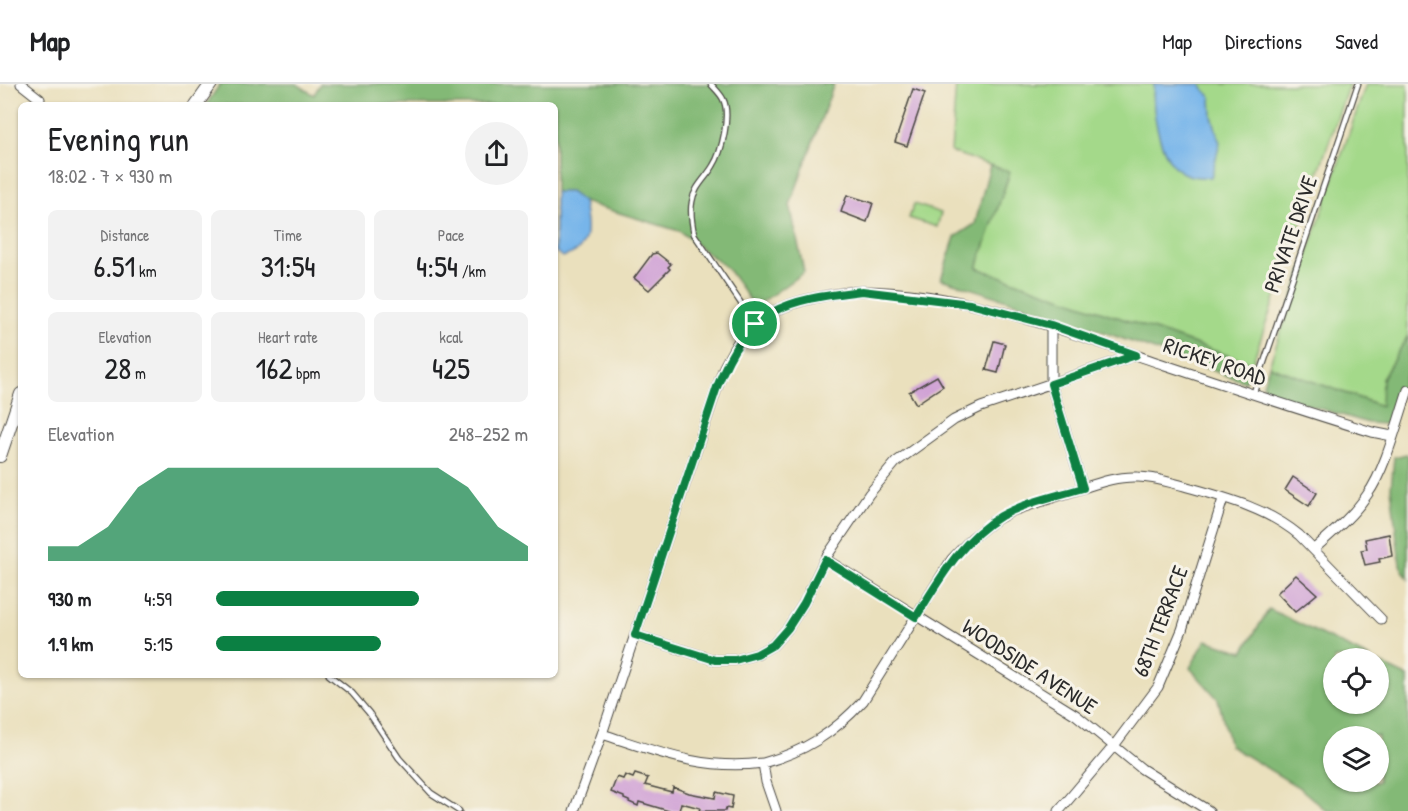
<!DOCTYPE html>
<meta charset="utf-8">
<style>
body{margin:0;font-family:"Patrick Hand",sans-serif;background:#f2f2f2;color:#202124;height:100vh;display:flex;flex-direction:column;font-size:22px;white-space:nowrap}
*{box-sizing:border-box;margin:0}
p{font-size:20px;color:#757577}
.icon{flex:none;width:33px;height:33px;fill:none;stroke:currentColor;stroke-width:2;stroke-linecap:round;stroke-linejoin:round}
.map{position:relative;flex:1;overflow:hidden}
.drawer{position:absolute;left:18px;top:18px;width:540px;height:576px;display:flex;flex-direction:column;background:#fff;border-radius:9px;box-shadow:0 2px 4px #0004}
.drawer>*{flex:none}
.buttons{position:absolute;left:1323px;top:564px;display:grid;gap:12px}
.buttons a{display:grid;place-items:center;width:66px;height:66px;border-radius:50%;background:#fff;box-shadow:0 2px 4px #0004;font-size:30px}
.pin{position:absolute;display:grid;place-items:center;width:51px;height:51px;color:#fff;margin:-26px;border:3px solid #fff;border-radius:50%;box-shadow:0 2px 6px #0007}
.round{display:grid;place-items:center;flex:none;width:63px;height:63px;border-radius:32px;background:#f2f2f2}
.overview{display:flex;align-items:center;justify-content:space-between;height:102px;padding:0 30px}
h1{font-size:33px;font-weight:600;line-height:45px}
.figures{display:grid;grid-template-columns:repeat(3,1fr);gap:9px;height:102px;padding:6px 30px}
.figures div{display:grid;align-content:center;border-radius:9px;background:#f2f2f2;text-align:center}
.figures b{font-size:30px;font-weight:600}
.figures small{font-size:16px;font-weight:400}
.figures p{font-size:16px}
.chart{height:168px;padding:12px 30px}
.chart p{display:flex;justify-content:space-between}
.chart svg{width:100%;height:108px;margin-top:6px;fill:#0b8043;opacity:.7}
ul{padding:0 30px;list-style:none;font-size:20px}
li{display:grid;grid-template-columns:96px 72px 1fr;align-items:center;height:45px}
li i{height:15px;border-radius:8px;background:#0b8043}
header{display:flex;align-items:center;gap:36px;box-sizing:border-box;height:84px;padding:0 30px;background:#fff;border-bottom:2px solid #e0e0e0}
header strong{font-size:28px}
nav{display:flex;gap:33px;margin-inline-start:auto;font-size:21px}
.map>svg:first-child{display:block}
</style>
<header>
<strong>Map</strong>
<nav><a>Map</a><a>Directions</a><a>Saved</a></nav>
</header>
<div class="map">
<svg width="1408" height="727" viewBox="0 0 1408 727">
<rect width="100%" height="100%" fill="#f7f3e8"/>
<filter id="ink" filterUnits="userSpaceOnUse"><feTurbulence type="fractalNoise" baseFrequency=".0167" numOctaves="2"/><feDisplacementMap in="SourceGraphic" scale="12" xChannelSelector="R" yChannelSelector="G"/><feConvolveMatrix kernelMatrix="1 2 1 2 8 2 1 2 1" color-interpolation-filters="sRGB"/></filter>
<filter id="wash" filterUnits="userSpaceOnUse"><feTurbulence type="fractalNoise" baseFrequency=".008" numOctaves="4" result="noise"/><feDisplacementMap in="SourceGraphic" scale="24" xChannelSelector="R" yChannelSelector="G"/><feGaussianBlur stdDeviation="1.35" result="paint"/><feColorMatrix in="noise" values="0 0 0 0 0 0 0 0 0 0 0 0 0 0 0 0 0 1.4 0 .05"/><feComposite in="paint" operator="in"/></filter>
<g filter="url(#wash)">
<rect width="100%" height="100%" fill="#eae0bd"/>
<path fill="#a4d98a" stroke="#68825a" stroke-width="1.5" d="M956,0H1349L1252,280L977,184L1010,88L951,68Z
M1366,0H1408V252L1382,295V322L1269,282Z
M914,120L941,129L937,143L909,134Z"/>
<path fill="#83b976" stroke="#577250" stroke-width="1.5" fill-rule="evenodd" d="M220,0H297L314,11L320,0H834L790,121L804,188L755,223L727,184L679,147L583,118L570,108H555V21H206Z
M990,81L1010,88L977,184L1252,280L1245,298L1061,233L941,195L955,153L975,140Z
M1408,252V285L1390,336L1384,340L1368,339L1265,308L1263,300L1269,282L1381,322L1382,295Z
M1406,370L1408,373V495L1400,481L1391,404L1394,373Z
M1269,525L1370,574H1334V620H1378L1379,579L1408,593V727H1327L1300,704L1230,662L1218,615L1190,584L1206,556L1243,568ZM1334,652H1378V698H1334Z"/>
<path fill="#77b5ea" stroke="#51708a" stroke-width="1.5" d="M1154,0H1200L1211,14L1212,32L1220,59L1211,93C1198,94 1182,92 1173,81C1158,63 1151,22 1154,0Z
M555,108H570L583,118C587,144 593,166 562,173L555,167Z"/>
<g id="blocks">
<path fill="#d0a2d5" d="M913,5L925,9L907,62L895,58Z
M847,111L873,119L867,138L841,128Z
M657,169L671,180L668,183L670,185L649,206L634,194L652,170Z
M994,257L1005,260L998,289L986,286Z
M937,292L943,302L916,320L909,308Z
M1293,393L1317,409L1309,422L1285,406Z
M1389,450L1392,472L1379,475L1380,478L1365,481L1361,466L1367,465L1365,455Z
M1296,491L1317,510L1295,528L1277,509Z
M635,690L648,694L645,701L664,706L672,708L673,703L689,709L715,714L716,708L733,712L731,725L726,724L725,727H699L700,724L681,719L679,727H669L639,718L638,722L629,718V717L624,715V713L611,708L617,693L623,695L625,691L633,694Z"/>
</g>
</g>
<g filter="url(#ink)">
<use href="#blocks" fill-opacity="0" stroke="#484641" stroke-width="1.5"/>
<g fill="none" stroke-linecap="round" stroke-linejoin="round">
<defs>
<path id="service" d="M711,0C715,5 720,9 723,15C731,30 722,68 713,82C706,94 694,103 692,118C690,128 692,140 694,150L755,240
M1253,311L1358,0
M329,591L352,609L369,629L399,674L431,709L459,727"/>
<path id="minor" d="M21,0L40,15
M1051,241V300L1083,404C1101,398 1119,392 1138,393C1154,393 1168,398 1184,402C1223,413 1267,424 1299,451L1381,535
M1314,465C1332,449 1353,432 1367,411C1385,387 1398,336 1408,306
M825,475L1076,631L1142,685L1209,727
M635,551L715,576H735L757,570L773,561L788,544L804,519L825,475L869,410L896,378L954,336L981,323L1136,271
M602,650C658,668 703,687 763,679L766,698L776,727
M763,679C804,668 834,649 863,617L952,475L972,454L992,438L1012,427L1083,404
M574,727L602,650L724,283C731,270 738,255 749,245C766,228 790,219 814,214C829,211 847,207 863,207C968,208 1067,248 1165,281C1234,304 1303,327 1372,348L1392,352
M1059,727L1113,663L1158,603L1182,546L1223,415"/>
<path id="tertiary" d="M196,21L211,0
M0,372L21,310"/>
</defs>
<use href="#service" stroke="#484641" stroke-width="7"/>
<use href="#minor" stroke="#484641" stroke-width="11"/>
<use href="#tertiary" stroke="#484641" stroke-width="14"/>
<use href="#service" stroke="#fff" stroke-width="4.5"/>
<use href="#minor" stroke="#fff" stroke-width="9"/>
<use href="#tertiary" stroke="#fff" stroke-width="12"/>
</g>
</g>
<g fill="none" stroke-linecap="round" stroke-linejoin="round" filter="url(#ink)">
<defs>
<path id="route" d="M862,207L970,220L1051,241L1136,271L1051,300L1083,404C1056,412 1026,418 1001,432C961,456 940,495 916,533L825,476L804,519L788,544L773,561L757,570L735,576H715L635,551L717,303C747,224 784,216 862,207Z"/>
</defs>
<use href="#route" stroke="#fff" stroke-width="12"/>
<use href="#route" stroke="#0b8043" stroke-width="8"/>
</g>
<g text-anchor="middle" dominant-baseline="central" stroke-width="6" stroke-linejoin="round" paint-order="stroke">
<g font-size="22" fill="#2b2b2b" stroke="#f7f3e8">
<text transform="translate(1290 150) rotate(-71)">PRIVATE DRIVE</text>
<text transform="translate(1215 277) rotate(19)">RICKEY ROAD</text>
<text transform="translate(1160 537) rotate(-69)">68TH TERRACE</text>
<text transform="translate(1030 582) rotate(33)">WOODSIDE AVENUE</text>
</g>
</g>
</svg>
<div class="buttons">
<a><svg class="icon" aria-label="locate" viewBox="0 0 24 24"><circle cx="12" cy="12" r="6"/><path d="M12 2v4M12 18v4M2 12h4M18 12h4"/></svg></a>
<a><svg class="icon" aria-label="layers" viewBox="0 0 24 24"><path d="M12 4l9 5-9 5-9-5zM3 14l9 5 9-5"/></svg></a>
</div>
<div class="pin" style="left:755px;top:240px;background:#1e9e55"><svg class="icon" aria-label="arrive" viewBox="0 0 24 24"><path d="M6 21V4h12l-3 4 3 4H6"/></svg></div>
<section class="drawer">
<div class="overview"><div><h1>Evening run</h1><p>18:02 · 7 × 930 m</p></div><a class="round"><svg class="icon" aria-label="share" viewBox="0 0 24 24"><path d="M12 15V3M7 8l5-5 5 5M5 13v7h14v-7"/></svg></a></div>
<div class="figures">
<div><p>Distance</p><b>6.51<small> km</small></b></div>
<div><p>Time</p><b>31:54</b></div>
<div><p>Pace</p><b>4:54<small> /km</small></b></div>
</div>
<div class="figures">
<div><p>Elevation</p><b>28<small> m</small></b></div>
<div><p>Heart rate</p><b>162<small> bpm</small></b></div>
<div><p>kcal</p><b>425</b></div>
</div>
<div class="chart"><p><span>Elevation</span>248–252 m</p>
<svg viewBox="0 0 160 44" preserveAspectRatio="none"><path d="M0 44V38L10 38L20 30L30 14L40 6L50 6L60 6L70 6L80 6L90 6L100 6L110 6L120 6L130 6L140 14L150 30L160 38V44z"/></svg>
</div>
<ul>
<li><b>930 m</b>4:59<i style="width:65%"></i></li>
<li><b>1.9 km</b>5:15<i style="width:53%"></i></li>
</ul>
</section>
</div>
